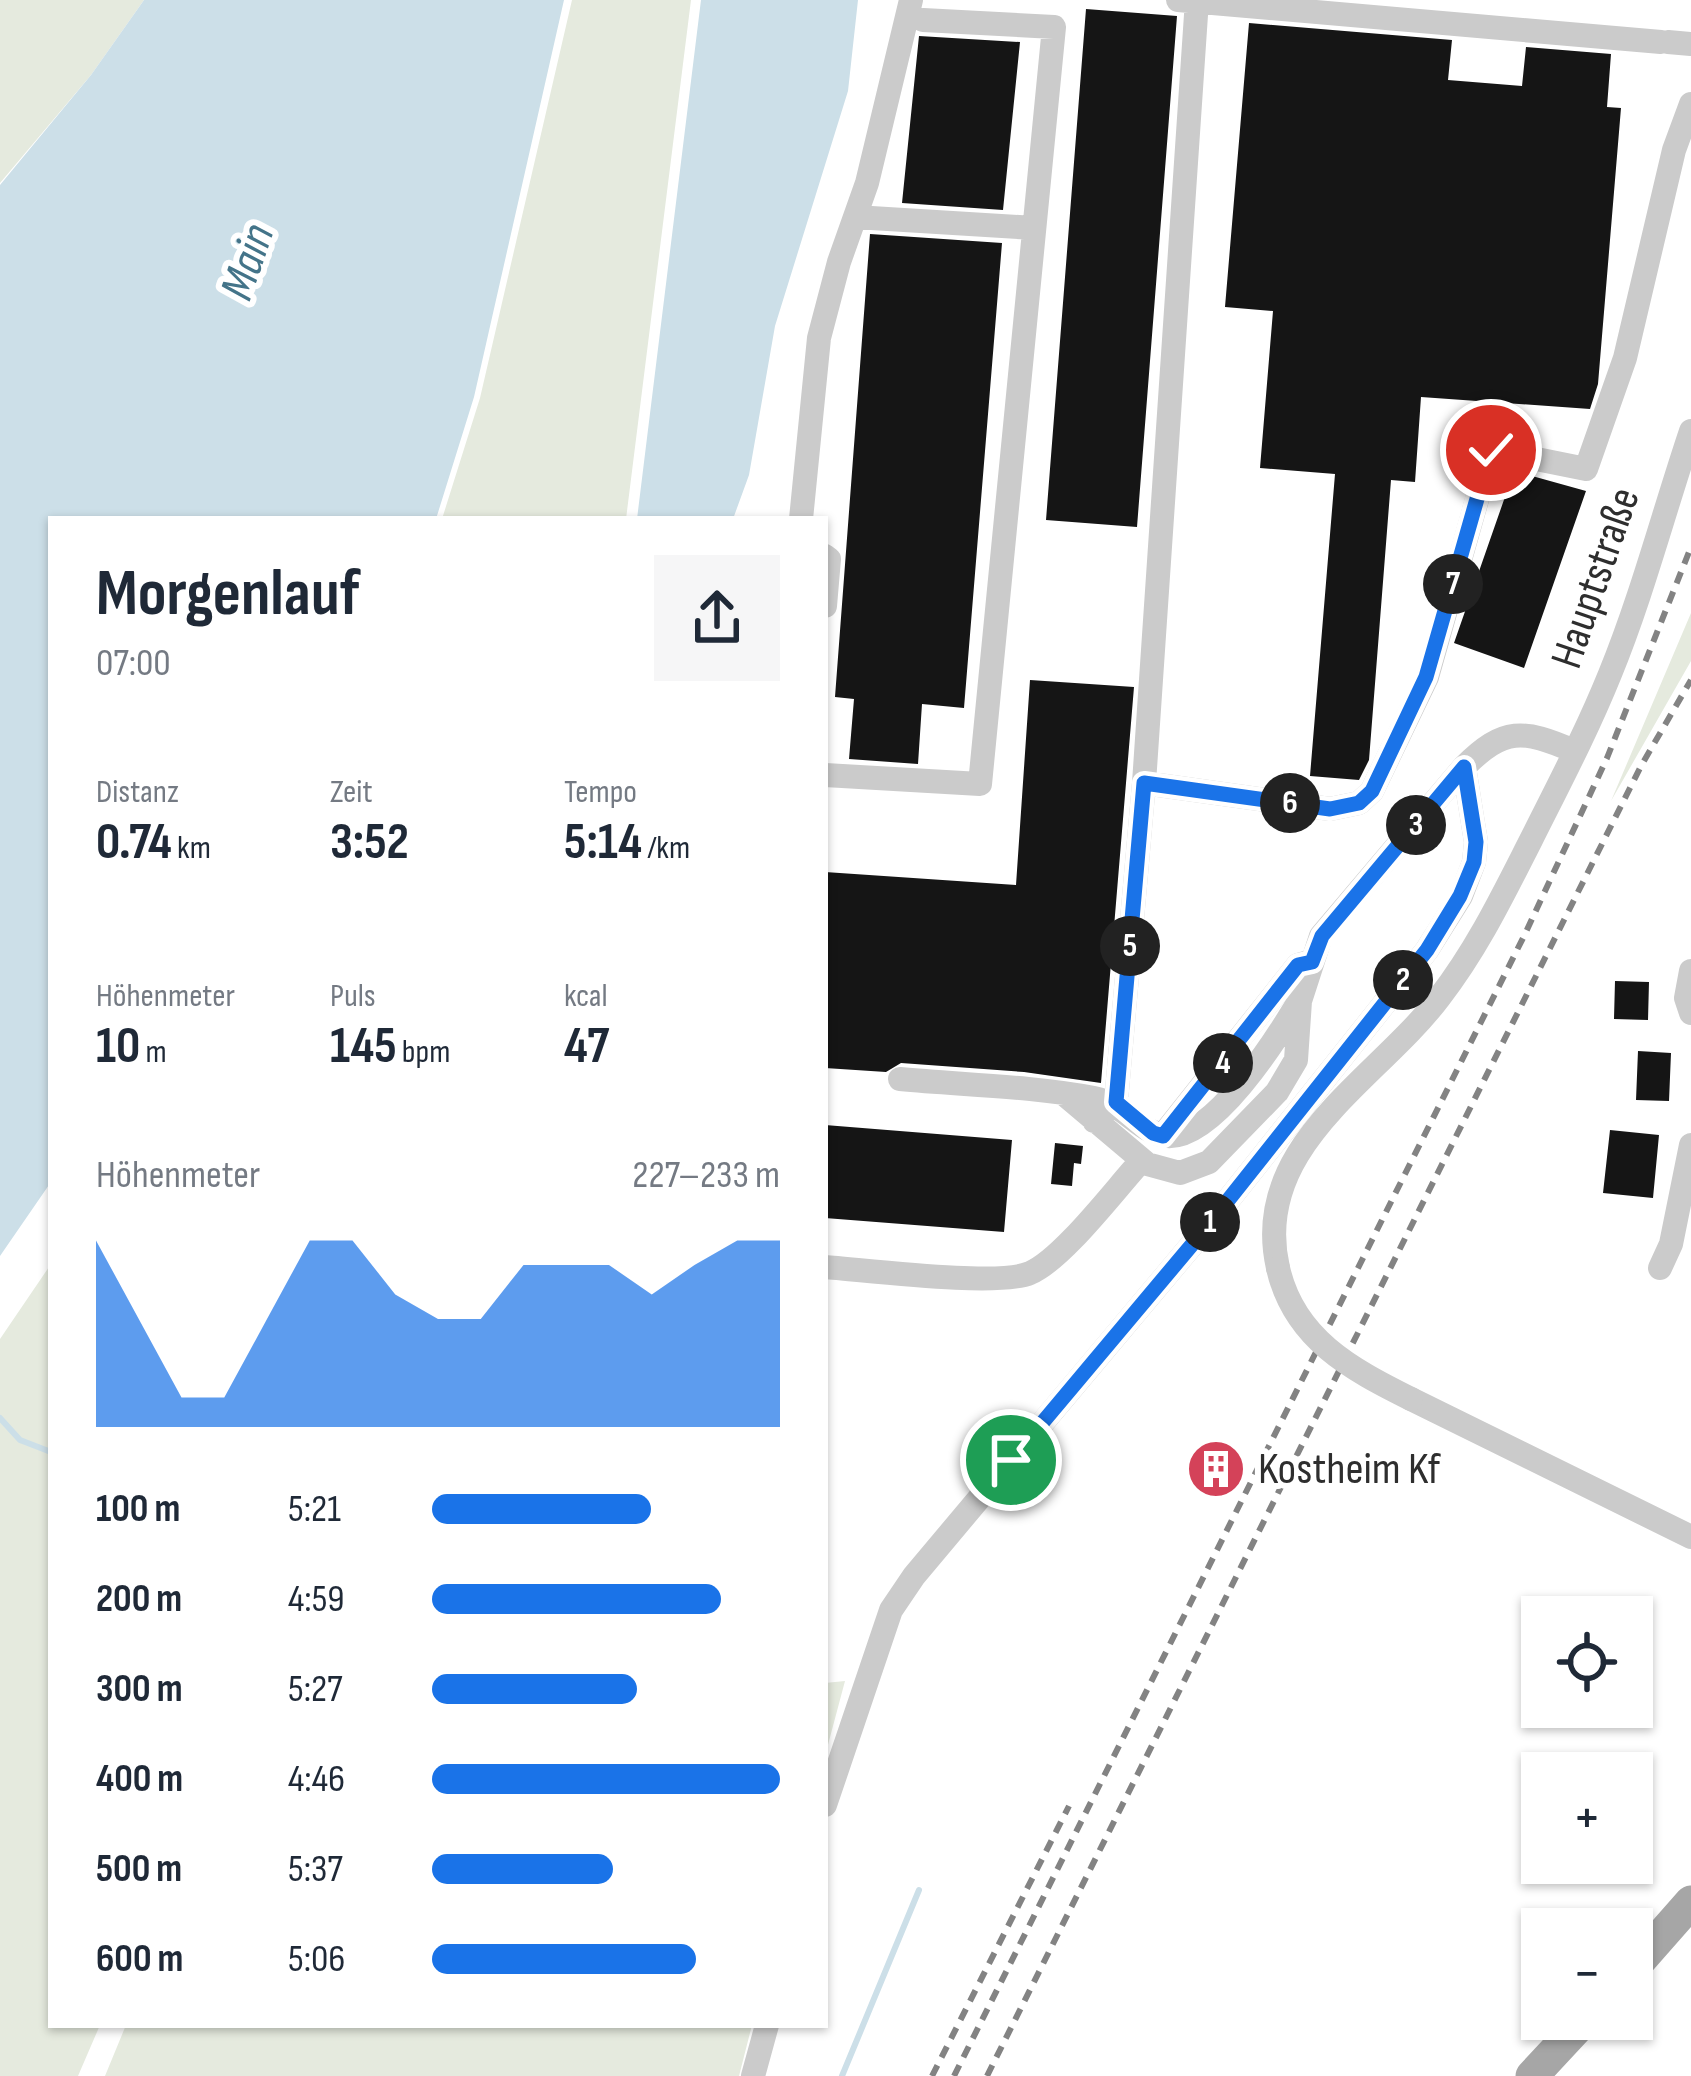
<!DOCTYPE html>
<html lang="de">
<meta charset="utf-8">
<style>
body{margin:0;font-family:"Sofia Sans Condensed",sans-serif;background:#f6f6f7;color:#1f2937;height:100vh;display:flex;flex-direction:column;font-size:45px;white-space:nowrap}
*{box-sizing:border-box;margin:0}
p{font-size:39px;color:#747a83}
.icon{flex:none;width:66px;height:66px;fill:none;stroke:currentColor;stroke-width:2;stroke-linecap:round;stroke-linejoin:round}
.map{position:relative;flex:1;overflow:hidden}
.details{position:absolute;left:48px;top:516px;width:780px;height:1512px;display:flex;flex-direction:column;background:#fff;border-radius:0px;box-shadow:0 3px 9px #0004}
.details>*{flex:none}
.tools{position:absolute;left:1521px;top:1596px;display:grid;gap:24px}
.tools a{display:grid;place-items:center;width:132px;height:132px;border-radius:0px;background:#fff;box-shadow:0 3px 9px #0004;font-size:60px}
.pin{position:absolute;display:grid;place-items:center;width:102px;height:102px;color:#fff;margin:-51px;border:6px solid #fff;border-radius:50%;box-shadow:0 3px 12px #0007}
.km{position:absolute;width:60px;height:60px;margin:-30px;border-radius:50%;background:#222;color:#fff;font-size:33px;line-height:60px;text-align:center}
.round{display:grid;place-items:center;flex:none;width:126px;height:126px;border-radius:0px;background:#f6f6f7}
.head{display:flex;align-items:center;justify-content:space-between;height:204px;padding:0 48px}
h1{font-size:66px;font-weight:700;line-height:90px}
.metrics{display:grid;grid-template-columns:repeat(3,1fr);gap:18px;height:204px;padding:12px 48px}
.metrics div{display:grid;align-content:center}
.metrics b{font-size:51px;font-weight:700}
.metrics small{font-size:33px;font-weight:400}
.metrics p{font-size:33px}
.chart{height:336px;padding:24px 48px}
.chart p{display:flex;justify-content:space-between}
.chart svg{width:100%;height:216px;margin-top:12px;fill:#1a73e8;opacity:.7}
ul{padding:0 48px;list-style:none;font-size:39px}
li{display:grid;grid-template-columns:192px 144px 1fr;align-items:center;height:90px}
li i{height:30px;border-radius:15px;background:#1a73e8}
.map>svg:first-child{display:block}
</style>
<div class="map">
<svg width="1691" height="2076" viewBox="0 0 1691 2076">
<rect width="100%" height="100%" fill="#fff"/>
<path fill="#e5eade" d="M0,0H144L91,75L0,183Z
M572,0H691L626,519H442L480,398Z
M1691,613V661L1611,801Z
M51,1264V2025H100L78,2076H0V1339Z
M845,1681L825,1756V1683Z
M126,2025H752L739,2076H105Z"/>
<path fill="#ccdfe8" d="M144,0H564L474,397L436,519H51V1182L0,1256V185L91,75Z
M701,0H858L848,91L775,326L749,475L733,519H637Z"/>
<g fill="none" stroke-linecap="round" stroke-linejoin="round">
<path stroke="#ccdfe8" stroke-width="6" d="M0,1418L20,1440L51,1452
M842,2076L919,1890"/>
</g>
<path fill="#151515" d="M1086,9L1177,16L1137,527L1046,520Z
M1249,23L1452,40L1448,80L1522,86L1526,47L1611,54L1607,107L1621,108L1598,384L1590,409L1421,397L1415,482L1391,480L1369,760L1359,780L1310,776L1335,474L1260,468L1273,311L1225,307Z
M919,36L1020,42L1003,210L902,203Z
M870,234L1002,243L964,708L922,704L918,764L849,759L854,699L835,697Z
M1514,471L1586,491L1524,668L1454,643Z
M1030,680L1134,687L1101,1083L1024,1072L901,1063L886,1072L825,1068V872L1016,885Z
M1615,981L1649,982L1648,1020L1614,1019Z
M1638,1051L1671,1053L1669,1101L1636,1100Z
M825,1125L1012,1140L1004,1232L825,1218Z
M1610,1130L1659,1135L1653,1198L1603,1193Z
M1055,1143L1083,1146L1081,1164L1074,1163L1072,1186L1051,1184Z"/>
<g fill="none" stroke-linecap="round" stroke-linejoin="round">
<path stroke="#cbcbcb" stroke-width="24" d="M1178,0L1661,42
M1668,42L1691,44
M855,217L1034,228
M801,519L819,338L839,262L867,183L911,0
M825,556L829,559L825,606
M825,775L980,784L1054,27L923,20
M1144,783L1330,809L1359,803L1372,791L1427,677L1491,450L1586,469L1625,358L1674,150L1691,104
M1691,971L1686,998L1691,1013
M900,1079C964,1085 1031,1086 1094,1098C1125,1104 1139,1132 1166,1136C1212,1142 1277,1038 1298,1003
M1064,1094L1147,1164L1180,1173L1209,1162L1277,1092L1296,1060L1300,1001L1321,936L1464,767C1504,727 1523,729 1574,751
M1094,1121L1116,1102L1144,783L1197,0
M1163,1135L1298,965L1312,961
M825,1267C866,1270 999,1287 1030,1273C1063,1259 1116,1188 1142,1160
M1278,1268C1250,1146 1376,1081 1439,998C1477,949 1503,895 1531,840C1558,786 1587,731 1610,674C1642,596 1664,511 1691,431
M1660,1268L1671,1244L1691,1145
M1411,1399L1691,1537
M825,1805L891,1610L914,1576L1206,1228L1427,950L1461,896L1474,862L1476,842L1464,767
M753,2076L767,2025"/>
<path stroke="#a6a6a6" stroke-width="33" d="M1632,1969L1691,1902
M1532,2076L1585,2019"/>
<path stroke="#838383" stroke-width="6" stroke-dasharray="12 9" stroke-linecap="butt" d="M932,2076L1069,1806
M954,2076L1525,934L1607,758L1691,547
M987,2076L1564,920L1641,766L1691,680"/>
<path stroke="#cbcbcb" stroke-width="24" d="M1278,1268C1294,1339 1351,1369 1411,1399"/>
</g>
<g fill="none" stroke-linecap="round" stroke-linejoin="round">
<defs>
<path id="route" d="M1011,1460L1206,1228L1427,950L1460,896L1474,862L1476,842L1464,767L1322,936L1312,962L1298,965L1163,1136L1153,1133L1116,1102L1144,783L1330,809L1359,803L1372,791L1426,677L1491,450"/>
</defs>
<use href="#route" stroke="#fff" stroke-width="24"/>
<use href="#route" stroke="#1a73e8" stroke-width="15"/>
</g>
<defs>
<symbol id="building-disc" viewBox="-11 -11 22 22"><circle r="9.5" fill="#d44259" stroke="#fff"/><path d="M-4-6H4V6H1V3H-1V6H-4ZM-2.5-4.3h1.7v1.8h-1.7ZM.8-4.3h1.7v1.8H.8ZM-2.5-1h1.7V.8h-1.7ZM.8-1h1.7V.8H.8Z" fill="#fff"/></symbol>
</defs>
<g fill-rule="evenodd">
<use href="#building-disc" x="1183" y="1436" width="66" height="66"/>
</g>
<g text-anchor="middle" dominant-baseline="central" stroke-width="12" stroke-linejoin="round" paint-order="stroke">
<g font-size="45" fill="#2e2e2e" stroke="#fff">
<text transform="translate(1596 578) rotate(-71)">Hauptstraße</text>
</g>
<g font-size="45" fill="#2e2e2e" stroke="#fff" text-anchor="start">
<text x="1258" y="1469">Kostheim Kf</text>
</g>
<g font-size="48" font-style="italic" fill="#447489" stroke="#fff">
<text transform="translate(248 262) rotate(-71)">Main</text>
</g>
</g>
</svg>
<div class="tools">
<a><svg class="icon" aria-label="locate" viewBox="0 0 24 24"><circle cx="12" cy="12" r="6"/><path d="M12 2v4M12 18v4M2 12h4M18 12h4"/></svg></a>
<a>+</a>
<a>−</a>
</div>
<div class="pin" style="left:1011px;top:1460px;background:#1e9e55"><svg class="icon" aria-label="arrive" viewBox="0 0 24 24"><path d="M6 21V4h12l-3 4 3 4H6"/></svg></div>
<div class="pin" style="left:1491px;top:450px;background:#d93025"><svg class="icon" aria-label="check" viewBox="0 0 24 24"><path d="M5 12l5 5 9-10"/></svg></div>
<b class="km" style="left:1210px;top:1222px">1</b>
<b class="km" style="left:1403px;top:980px">2</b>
<b class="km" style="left:1416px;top:825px">3</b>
<b class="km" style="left:1223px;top:1063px">4</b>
<b class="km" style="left:1130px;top:946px">5</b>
<b class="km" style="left:1290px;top:803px">6</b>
<b class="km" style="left:1453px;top:584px">7</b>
<section class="details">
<div class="head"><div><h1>Morgenlauf</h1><p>07:00</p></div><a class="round"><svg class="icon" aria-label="share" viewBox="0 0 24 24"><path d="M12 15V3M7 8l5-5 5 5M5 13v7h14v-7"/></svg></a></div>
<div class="metrics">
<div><p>Distanz</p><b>0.74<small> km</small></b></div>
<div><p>Zeit</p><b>3:52</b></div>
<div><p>Tempo</p><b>5:14<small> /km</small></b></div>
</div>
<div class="metrics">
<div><p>Höhenmeter</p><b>10<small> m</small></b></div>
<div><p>Puls</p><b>145<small> bpm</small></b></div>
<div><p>kcal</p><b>47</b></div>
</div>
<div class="chart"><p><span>Höhenmeter</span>227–233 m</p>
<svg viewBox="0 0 160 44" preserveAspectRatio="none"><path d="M0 44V6L10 22L20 38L30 38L40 22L50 6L60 6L70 17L80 22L90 22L100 11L110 11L120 11L130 17L140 11L150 6L160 6V44z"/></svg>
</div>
<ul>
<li><b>100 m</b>5:21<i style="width:63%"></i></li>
<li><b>200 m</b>4:59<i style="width:83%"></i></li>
<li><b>300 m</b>5:27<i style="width:59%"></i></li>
<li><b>400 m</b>4:46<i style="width:100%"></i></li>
<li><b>500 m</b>5:37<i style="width:52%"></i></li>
<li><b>600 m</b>5:06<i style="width:76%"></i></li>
</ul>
</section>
</div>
